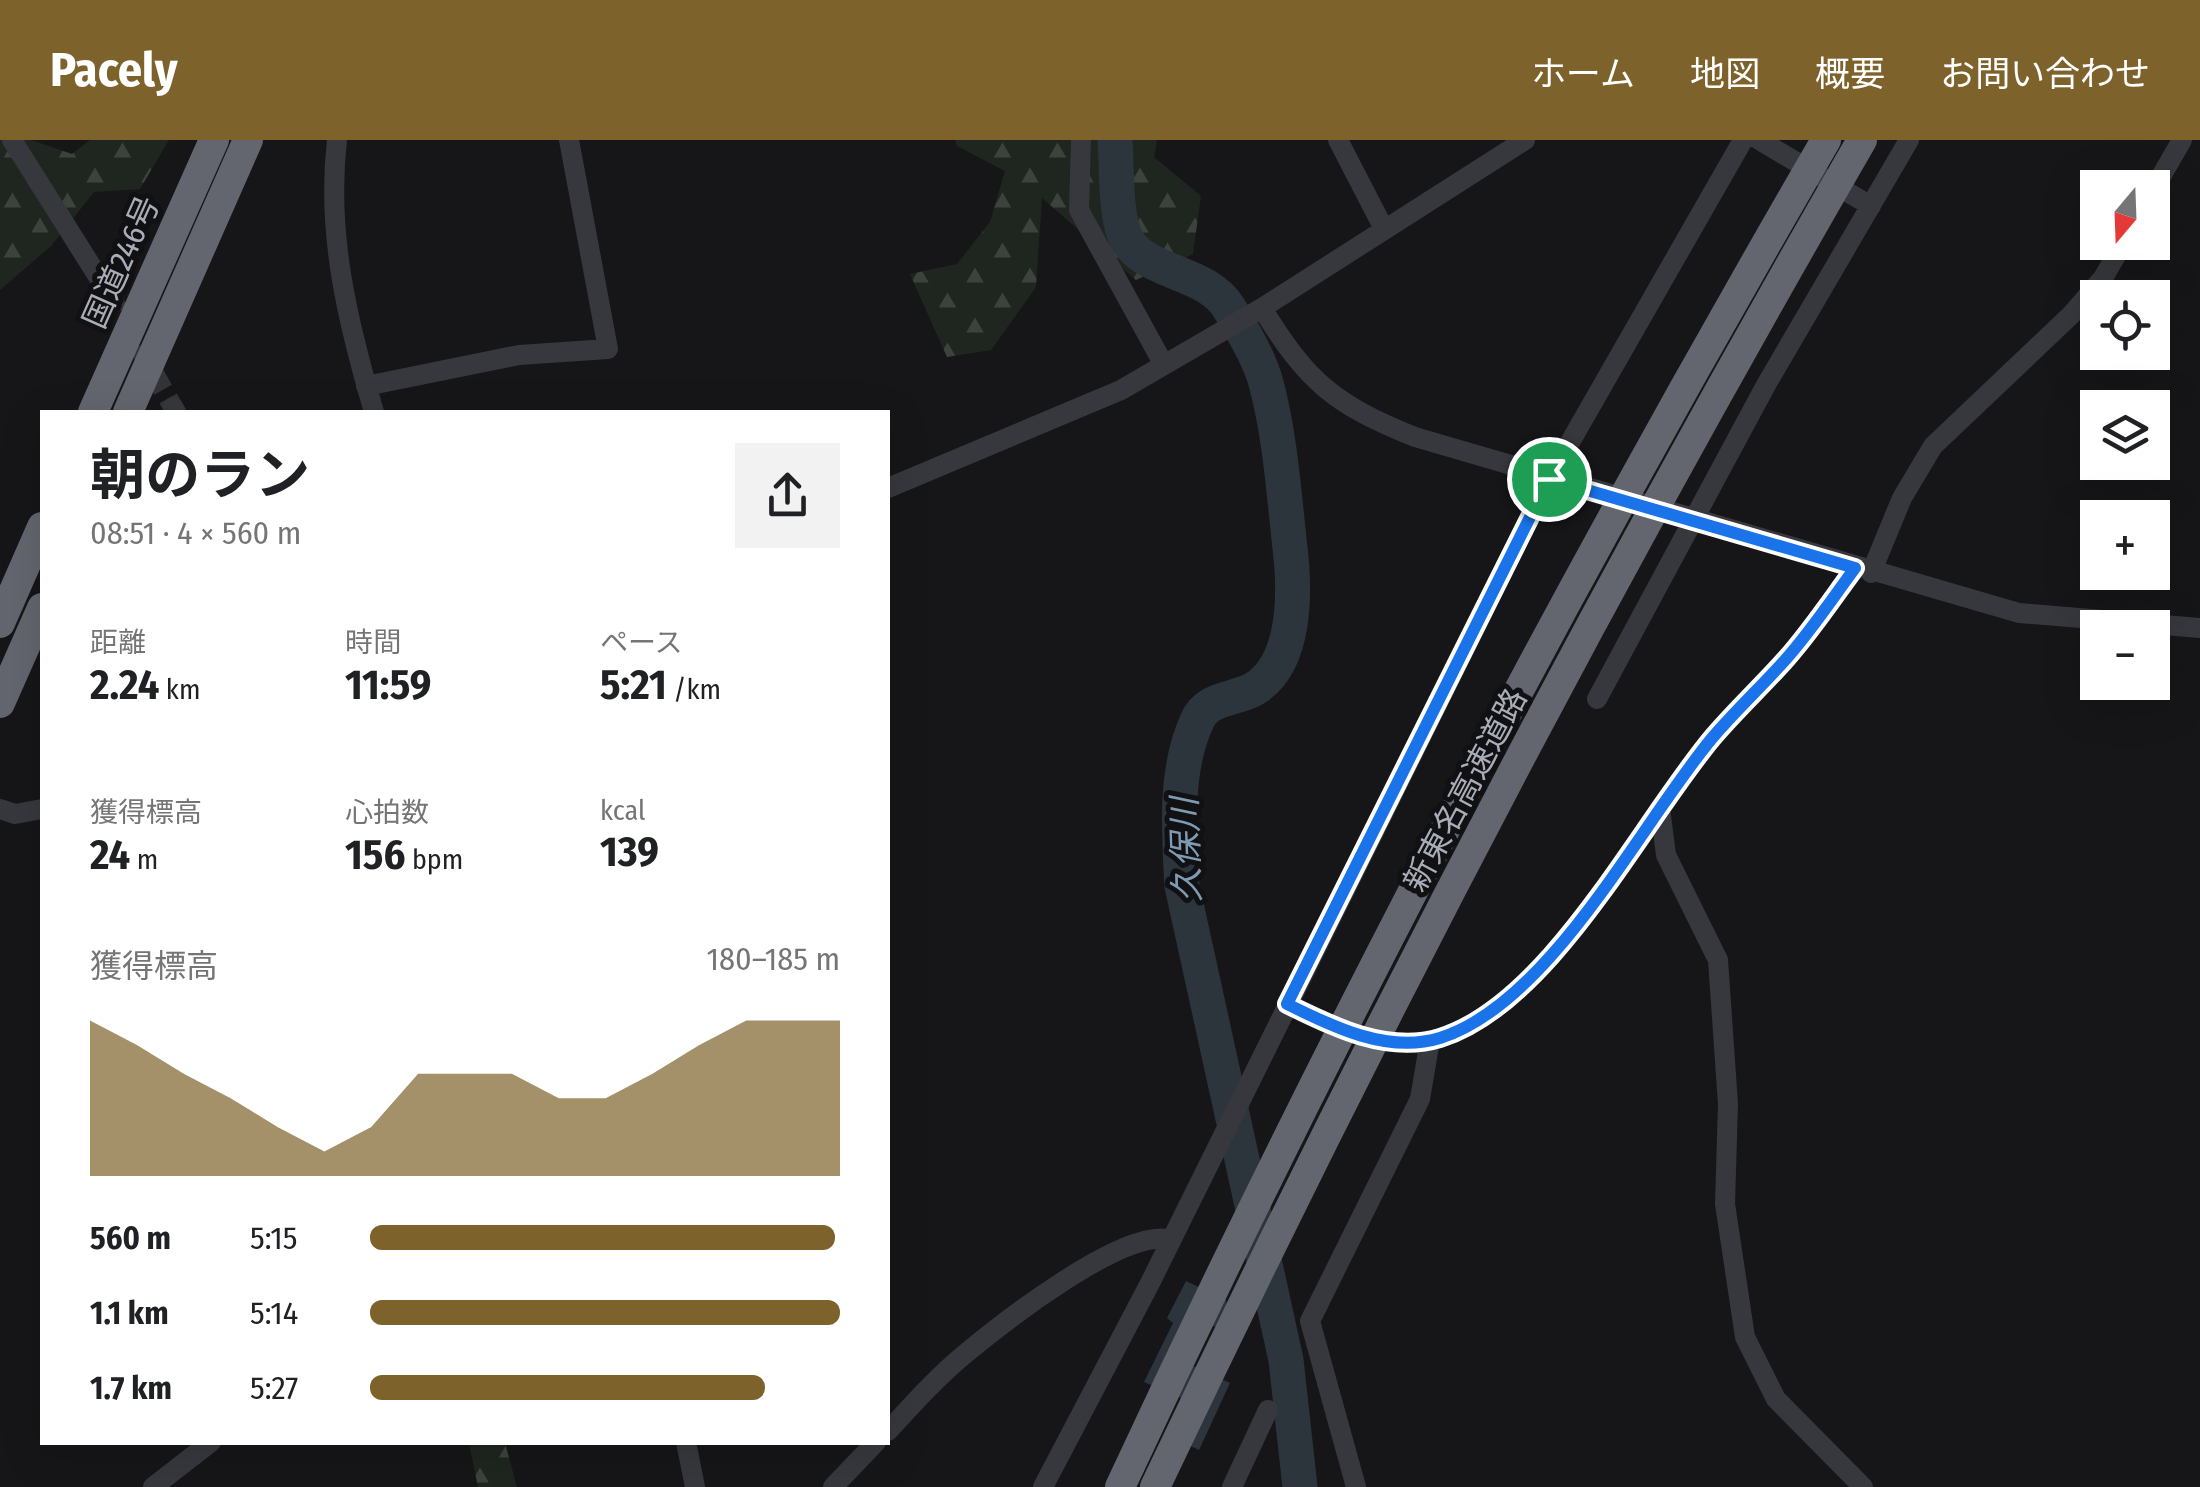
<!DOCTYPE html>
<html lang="ja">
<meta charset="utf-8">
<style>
body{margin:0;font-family:"Fira Sans Condensed","Noto Sans JP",sans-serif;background:#f2f2f2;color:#202124;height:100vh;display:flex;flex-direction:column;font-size:38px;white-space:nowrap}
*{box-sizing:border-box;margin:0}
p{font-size:32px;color:#757577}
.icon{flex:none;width:55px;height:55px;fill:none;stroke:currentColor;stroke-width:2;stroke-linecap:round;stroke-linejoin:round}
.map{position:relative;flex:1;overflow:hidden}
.sheet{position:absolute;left:40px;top:270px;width:850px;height:1035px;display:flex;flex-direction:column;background:#fff;border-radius:0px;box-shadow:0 10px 40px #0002}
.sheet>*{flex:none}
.needle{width:65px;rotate:199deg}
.buttons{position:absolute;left:2080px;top:30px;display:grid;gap:20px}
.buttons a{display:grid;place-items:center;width:90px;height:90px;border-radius:0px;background:#fff;box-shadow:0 10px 40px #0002;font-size:50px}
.pin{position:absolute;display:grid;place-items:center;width:85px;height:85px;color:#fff;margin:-42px;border:5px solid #fff;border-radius:50%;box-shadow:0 2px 10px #0007}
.round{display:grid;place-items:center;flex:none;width:105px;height:105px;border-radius:0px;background:#f2f2f2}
.head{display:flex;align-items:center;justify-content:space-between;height:170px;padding:0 50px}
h1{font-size:55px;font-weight:700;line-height:75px}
.metrics{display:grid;grid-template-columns:repeat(3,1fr);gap:15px;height:170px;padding:10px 50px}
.metrics div{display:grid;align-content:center}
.metrics b{font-size:42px;font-weight:700}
.metrics small{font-size:28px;font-weight:400}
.metrics p{font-size:28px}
.chart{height:280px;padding:20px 50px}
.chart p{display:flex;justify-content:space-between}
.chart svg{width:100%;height:180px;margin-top:10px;fill:#7e622b;opacity:.7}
ul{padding:0 50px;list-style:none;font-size:32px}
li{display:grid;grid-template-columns:160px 120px 1fr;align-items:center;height:75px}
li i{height:25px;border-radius:12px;background:#7e622b}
header{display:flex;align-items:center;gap:60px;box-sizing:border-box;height:140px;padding:0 50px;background:#7e622b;color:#fff}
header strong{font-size:48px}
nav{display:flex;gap:55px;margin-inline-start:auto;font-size:35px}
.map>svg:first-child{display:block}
</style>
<header>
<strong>Pacely</strong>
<nav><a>ホーム</a><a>地図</a><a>概要</a><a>お問い合わせ</a></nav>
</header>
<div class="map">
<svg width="2200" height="1347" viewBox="0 0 2200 1347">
<defs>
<pattern id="forest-firs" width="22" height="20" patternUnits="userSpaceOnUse" patternTransform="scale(2.5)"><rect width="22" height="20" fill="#1e261f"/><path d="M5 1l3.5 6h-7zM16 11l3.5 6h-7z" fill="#3c433d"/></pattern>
</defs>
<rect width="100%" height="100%" fill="#161618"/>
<path fill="url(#forest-firs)" d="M0,0H31L72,14L90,0H169L140,49L94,52L51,106L0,150Z
M955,0H1157L1154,17L1201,56L1193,114L1136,140L1042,58L1036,147L991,210L947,217L910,134L957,124L990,82L1005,31L957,6Z
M469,1303H505L517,1347H478Z"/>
<path fill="#2c353c" d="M1186,1141L1226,1160L1229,1175L1221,1188L1209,1185L1191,1225L1230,1243L1199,1310L1169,1296L1186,1260L1144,1242L1173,1183L1167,1178Z"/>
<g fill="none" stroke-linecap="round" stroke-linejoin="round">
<path stroke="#2c353c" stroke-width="35" d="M1115,0C1117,29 1115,63 1123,91C1137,135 1205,128 1229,168C1242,189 1260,219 1266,243C1280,295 1284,354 1290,408C1295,450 1297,523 1254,549C1235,560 1207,557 1197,581C1174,631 1179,693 1182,746L1286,1220L1300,1347"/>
<path stroke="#333438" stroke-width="20" stroke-dasharray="20 10" stroke-linecap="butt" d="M109,154L173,267"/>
<path stroke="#37383d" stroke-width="20" d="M12,0L109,154
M337,0C326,94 348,183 374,272
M1081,0L1079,70L1164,225
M1338,0L1383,87
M1759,0L1871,66
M2152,52L2182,0
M1262,168C1307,242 1335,265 1415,297L2019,473L2200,488
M366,246L519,215L608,209L569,0
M173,267L176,272
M888,348L1121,250L1262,168L1525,0
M1871,433L1902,358L1933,306L2071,175L2103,138L2124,102
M1597,559L1766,245L1909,0
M1660,668L1666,715L1718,820L1728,964L1725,1064L1745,1197L1776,1259L1863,1347
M0,669L15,674L42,669
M1287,864C1333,887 1387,914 1440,898C1550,864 1641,683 1713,597C1736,570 1762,546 1786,519C1811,491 1832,459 1855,429
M888,1291C912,1265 937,1237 965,1214C1001,1184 1127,1085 1171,1100
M686,1302L695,1347
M153,1347L211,1302
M833,1347L876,1302
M1043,1347L1149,1145L1549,339L1743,0
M1232,1347L1268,1270
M1356,1347L1310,1181L1420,959L1430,900"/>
<path stroke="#63666e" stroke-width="30" d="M93,272L214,0
M128,272L248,0
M0,483L42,387
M0,563L42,468"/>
<path stroke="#63666e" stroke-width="30" d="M1120,1347C1334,887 1571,439 1826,0
M1155,1347C1372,889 1608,439 1862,0"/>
</g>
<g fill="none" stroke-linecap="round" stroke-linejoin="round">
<defs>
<path id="route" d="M1549,339L1855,428C1832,459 1811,491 1786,519C1762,546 1736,570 1713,597C1640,684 1551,863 1440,898C1388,914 1333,887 1287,864Z"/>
</defs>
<use href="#route" stroke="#fff" stroke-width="20"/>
<use href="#route" stroke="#1a73e8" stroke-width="12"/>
</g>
<g text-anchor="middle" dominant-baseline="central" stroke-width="10" stroke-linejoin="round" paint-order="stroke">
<g font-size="32" fill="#a8adb8" stroke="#111113">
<text transform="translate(121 122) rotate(-66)">国道246号</text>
<text transform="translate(1465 650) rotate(-62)">新東名高速道路</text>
</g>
<g font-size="35" font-style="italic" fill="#7f9bb3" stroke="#111113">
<text transform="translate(1186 710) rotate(-92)">久保川</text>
</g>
</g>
</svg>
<div class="buttons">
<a><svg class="needle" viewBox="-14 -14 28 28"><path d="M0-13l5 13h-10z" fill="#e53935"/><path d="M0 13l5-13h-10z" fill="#757577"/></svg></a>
<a><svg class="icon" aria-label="locate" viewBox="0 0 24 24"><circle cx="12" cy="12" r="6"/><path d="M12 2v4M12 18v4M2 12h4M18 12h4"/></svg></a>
<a><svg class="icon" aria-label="layers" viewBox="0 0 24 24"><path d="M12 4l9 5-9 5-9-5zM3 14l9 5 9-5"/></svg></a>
<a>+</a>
<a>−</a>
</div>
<div class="pin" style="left:1549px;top:339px;background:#1e9e55"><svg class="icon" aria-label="arrive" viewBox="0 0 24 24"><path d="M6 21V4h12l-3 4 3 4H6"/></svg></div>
<section class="sheet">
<div class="head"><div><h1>朝のラン</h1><p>08:51 · 4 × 560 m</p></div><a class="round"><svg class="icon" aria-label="share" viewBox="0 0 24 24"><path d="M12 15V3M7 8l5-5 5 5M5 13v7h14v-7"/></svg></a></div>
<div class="metrics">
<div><p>距離</p><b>2.24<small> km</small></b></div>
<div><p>時間</p><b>11:59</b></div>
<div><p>ペース</p><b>5:21<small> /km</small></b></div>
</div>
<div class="metrics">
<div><p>獲得標高</p><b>24<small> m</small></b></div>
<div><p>心拍数</p><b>156<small> bpm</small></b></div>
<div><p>kcal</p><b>139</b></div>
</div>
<div class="chart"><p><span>獲得標高</span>180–185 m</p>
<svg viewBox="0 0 160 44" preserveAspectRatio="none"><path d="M0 44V6L10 12L20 19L30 25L40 32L50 38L60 32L70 19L80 19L90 19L100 25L110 25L120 19L130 12L140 6L150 6L160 6V44z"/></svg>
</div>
<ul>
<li><b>560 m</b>5:15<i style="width:99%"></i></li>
<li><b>1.1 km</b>5:14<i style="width:100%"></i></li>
<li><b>1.7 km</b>5:27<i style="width:84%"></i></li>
</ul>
</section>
</div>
